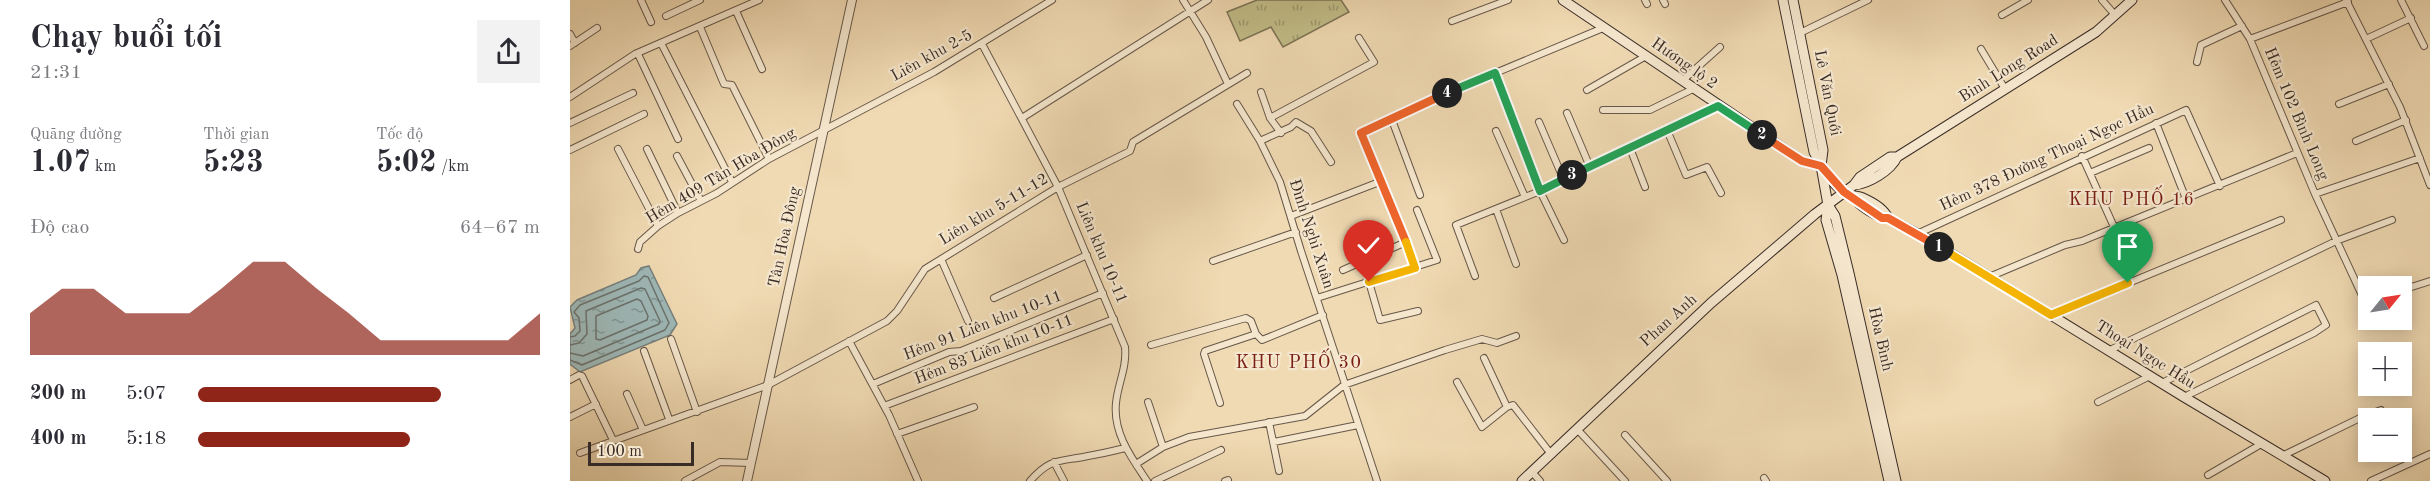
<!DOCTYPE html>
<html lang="vi">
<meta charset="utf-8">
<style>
body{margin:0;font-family:"Old Standard TT",serif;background:#f2f2f3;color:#2b2b33;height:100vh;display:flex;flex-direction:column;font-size:22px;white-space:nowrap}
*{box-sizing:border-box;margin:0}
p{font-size:20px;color:#7c7c81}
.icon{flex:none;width:33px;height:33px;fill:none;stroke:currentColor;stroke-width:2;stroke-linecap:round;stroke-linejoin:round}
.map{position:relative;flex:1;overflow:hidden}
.sheet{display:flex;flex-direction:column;background:#fff;width:570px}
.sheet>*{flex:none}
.needle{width:39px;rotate:60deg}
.buttons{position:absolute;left:1788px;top:276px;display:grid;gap:12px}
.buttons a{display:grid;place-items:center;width:54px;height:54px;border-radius:0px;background:#fff;box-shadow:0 3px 15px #0003;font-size:30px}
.scale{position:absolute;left:18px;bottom:15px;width:106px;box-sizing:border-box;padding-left:6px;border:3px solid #392c26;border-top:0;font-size:16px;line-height:21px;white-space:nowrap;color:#392c26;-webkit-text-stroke:4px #f5e7ce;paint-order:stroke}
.pin{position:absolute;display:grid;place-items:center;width:51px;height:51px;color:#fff;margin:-62px -26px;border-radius:50% 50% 50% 0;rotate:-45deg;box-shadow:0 0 6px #0007}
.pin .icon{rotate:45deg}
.km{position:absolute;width:30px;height:30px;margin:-15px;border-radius:50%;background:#222;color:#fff;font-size:16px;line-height:30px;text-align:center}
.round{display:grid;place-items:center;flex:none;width:63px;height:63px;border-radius:0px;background:#f2f2f3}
.head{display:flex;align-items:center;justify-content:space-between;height:102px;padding:0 30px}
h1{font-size:33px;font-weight:600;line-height:45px}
.figures{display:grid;grid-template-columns:repeat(3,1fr);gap:9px;height:102px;padding:6px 30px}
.figures div{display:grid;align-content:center}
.figures b{font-size:30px;font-weight:600}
.figures small{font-size:16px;font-weight:400}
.figures p{font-size:16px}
.chart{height:168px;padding:12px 30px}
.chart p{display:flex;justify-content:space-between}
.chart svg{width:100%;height:108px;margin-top:6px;fill:#8f2418;opacity:.7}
ul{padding:0 30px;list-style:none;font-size:20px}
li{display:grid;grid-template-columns:96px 72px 1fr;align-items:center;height:45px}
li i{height:15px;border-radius:8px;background:#8f2418}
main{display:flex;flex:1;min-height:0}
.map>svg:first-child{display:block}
</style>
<main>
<section class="sheet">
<div class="head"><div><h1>Chạy buổi tối</h1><p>21:31</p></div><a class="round"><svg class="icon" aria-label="share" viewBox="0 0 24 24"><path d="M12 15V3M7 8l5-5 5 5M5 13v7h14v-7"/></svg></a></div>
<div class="figures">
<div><p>Quãng đường</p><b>1.07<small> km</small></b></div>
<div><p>Thời gian</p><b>5:23</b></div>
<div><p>Tốc độ</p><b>5:02<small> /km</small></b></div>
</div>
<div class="chart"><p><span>Độ cao</span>64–67 m</p>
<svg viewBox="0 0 160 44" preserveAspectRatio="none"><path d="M0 44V27L10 17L20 17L30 27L40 27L50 27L60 17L70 6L80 6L90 17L100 27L110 38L120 38L130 38L140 38L150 38L160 27V44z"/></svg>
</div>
<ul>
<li><b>200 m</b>5:07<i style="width:71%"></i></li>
<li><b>400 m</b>5:18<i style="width:62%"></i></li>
</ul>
</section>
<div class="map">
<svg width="1860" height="481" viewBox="0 0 1860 481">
<defs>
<pattern id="grass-tufts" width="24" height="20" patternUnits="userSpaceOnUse" patternTransform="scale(1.5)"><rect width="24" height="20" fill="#c1bd88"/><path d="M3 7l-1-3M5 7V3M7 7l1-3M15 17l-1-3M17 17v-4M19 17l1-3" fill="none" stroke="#9e9a6f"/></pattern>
<pattern id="water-ripples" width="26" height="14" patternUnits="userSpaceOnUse" patternTransform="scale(1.5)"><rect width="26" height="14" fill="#9eb8b7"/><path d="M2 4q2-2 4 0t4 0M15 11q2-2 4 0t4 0" fill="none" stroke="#829695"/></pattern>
</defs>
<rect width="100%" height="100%" fill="#f0dab3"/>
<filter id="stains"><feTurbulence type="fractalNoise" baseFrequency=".00333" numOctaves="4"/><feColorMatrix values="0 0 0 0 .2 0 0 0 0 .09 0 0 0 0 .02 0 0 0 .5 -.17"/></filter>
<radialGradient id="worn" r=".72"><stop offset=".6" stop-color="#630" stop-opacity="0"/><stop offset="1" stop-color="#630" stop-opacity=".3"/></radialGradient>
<path fill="url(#grass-tufts)" stroke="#7d7457" stroke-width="1.5" d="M687,0H771L779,12L713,47L701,27L670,41L657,12Z"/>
<path fill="url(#water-ripples)" stroke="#76807d" stroke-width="1.5" d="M79,266L107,324L100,335L10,372L0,364V334L5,328L0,307L7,300L66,275L71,268Z"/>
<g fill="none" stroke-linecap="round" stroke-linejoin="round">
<path stroke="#6c726e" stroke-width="1.5" d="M67,299L71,301L78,316L77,320L30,340L26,339V316Z
M0,337L5,336L10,331L9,318L4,312L10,305L69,281L74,276L78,277L99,323L95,330L12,365L0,360
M0,345L9,343L17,334L16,311L71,288L75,289L90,321L89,324L13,356L0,353"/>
<defs>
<path id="minor" d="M71,0L81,22
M613,0L636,37L658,84
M1075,0L1077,4
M1093,0L1095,4
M1532,0L1545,15
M1655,0L1680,39L1745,194L1796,304L1798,303
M1776,0L1830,107L1860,185
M1831,0L1854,46
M166,11L192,69
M1432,15L1458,0
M96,16L130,0
M882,21L938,0
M130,27L154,84L162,85L199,159
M1230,33L1298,0
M0,34L5,43
M1680,39L1778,2
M1796,39L1841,18
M91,43L162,182
M412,44L488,187L555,347C557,368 548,383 546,403C543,433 561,457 577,481
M0,46L27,28
M1411,49L1435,89
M68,54L108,139
M1627,62L1631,45L1672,26
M925,73L970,191L994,240
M1112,81L1150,47
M1017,90L1076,56
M691,92L700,118L711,133
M0,97L65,54L189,0
M667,104L690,141L710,182L731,251L807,481
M1769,104L1819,84
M1033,110H1080L1123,89
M997,113L1020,167
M452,118L638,0
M700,118L804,62L789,38
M822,120L850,195
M969,122L993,178
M0,123L63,93
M1586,123L1616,199
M1097,130L1116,175L1137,167L1151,193
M926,131L955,197
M690,141L721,127L726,122L741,131L761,162
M1786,141L1836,120
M1060,148L1075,187
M48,149L88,226
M77,149L108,213
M0,150L74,114
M107,156L131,201
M1512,156L1544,227
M1520,173L1579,148
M1745,194L1850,158
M926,209L946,264
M721,216L812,181
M1347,234L1616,110L1650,186
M68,249L70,242L88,226L108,213L147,193L199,159L364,72L482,0
M371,259L398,321
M643,261L726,232
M845,268L791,133L822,120L844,107L1033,28
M773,270L836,242
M905,276L886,225L970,191L1148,106
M1419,277L1495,245L1512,241L1727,153
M799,282L810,320L848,311
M1832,290L1860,281
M424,298L517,255
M747,298L867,260L847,210
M1481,315L1711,220
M101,339L127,412
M279,341L319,415L348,481
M581,345L676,318L681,321L686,334
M1540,350L1766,241L1822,220
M74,351L99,419
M914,358L937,407
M0,380L9,375L12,376L43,440
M887,382L912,427L937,407L943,405L981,454
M1592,383L1746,305L1756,325L1744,333L1614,397
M303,384L379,352L391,351L533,293
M57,394L73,430
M578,402L593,447
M1528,402L1580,376
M650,403L634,354L635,351L686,334L692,340L753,315
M314,406L544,319
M0,417L26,404
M699,422L709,471
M1007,429L1055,481
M327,434L404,407
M1055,435L1097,481
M704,442L788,425
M10,453L198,385L317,321L327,311L355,269L488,187L560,151L563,142L677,73
M1714,455L1790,418L1811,410
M484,462L494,481
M566,464L593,447L619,437L735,416L774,385L875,350L912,339L927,343L946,336
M962,472L970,481
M1638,475L1693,443
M1194,478L1196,481
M115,481L150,462L181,463
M460,481C481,457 490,462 518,456C530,454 543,451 555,448
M585,481L651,450
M655,481L658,480
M1801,481L1860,454"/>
<path id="tertiary" d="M177,481L282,0"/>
<path id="secondary" d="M993,0L1232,161L1251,166
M1213,0L1244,152C1251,166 1262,184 1275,193C1281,197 1287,195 1293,198C1302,202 1314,209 1318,218C1307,217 1289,206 1284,197
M1223,0L1253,150L1251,166L1258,205L1256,220L1272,275L1319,481
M1284,185C1299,184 1321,170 1327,157
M1258,205L1265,216L1279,273L1326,481
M1318,218L1359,240L1614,397L1755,481
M952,481L1141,303L1245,214L1284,185L1290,177L1320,157H1327L1526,32L1562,0"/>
</defs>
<use href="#minor" stroke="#675849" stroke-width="8"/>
<use href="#tertiary" stroke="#675849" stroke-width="10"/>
<use href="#secondary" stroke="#392c26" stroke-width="11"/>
<use href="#minor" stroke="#f5e7ce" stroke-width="6"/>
<use href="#tertiary" stroke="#f5e7ce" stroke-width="8"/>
<use href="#secondary" stroke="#f5e7ce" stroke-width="9"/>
</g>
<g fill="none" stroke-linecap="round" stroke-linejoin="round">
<defs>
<path id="split-1" d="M1369,247L1481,315L1558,283"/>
<path id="split-2" d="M1192,135L1232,161L1251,166L1274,192L1312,218H1318L1369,247"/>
<path id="split-3" d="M1002,175L1148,106L1192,135"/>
<path id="split-4" d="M877,93L925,73L970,191L1002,175"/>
<path id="split-5" d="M836,242L791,133L877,93"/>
<path id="split-6" d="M799,282L845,268L836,242"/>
</defs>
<use href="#split-1" stroke="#fff" stroke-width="12"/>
<use href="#split-2" stroke="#fff" stroke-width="12"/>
<use href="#split-3" stroke="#fff" stroke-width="12"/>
<use href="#split-4" stroke="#fff" stroke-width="12"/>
<use href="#split-5" stroke="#fff" stroke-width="12"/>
<use href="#split-6" stroke="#fff" stroke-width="12"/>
<use href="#split-1" stroke="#f5b400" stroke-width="8"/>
<use href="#split-2" stroke="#f0652b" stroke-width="8"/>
<use href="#split-3" stroke="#22a559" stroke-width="8"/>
<use href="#split-4" stroke="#22a559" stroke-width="8"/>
<use href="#split-5" stroke="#f0652b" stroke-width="8"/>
<use href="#split-6" stroke="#f5b400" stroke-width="8"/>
</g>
<g text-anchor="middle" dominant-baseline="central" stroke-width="4.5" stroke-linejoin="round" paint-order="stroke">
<g font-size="16" fill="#392c26" stroke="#f5e7ce">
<text transform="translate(362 56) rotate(-29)">Liên khu 2-5</text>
<text transform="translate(1114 64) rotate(35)">Hương lộ 2</text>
<text transform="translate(1439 69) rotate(-32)">Binh Long Road</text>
<text transform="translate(1257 93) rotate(79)">Lê Văn Quới</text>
<text transform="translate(1726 114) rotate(67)">Hẻm 102 Bình Long</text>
<text transform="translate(1477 158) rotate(-25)">Hẻm 378 Đường Thoại Ngọc Hầu</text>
<text transform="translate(151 176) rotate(-31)">Hẻm 409 Tân Hòa Đông</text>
<text transform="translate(424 210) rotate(-31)">Liên khu 5-11-12</text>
<text transform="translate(741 234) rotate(72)">Đình Nghi Xuân</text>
<text transform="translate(215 237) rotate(-78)">Tân Hòa Đông</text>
<text transform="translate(531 253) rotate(67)">Liên khu 10-11</text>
<text transform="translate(1099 321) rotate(-42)">Phan Anh</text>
<text transform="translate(413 326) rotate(-21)">Hẻm 91 Liên khu 10-11</text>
<text transform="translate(1310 339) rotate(77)">Hòa Bình</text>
<text transform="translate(424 350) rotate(-21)">Hẻm 83 Liên khu 10-11</text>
<text transform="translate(1575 355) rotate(32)">Thoại Ngọc Hầu</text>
</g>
<g font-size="18" letter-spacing="1.5" fill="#7a1f14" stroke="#f5e7ce">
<text x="1562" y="200">KHU PHỐ 16</text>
<text x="729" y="363">KHU PHỐ 30</text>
</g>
</g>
<rect width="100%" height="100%" filter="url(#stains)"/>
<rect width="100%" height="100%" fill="url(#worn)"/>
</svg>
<div class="buttons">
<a><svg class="needle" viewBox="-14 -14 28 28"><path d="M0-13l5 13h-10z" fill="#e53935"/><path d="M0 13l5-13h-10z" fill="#7c7c81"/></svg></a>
<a>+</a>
<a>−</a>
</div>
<div class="scale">100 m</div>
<div class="pin" style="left:1558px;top:283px;background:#1e9e55"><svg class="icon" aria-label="arrive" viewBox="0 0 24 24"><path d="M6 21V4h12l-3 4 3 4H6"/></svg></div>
<div class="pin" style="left:799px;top:282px;background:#d93025"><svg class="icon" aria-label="check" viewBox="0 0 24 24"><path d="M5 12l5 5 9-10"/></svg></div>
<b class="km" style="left:1369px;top:247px">1</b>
<b class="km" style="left:1192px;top:135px">2</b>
<b class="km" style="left:1002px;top:175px">3</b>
<b class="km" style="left:877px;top:93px">4</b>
</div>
</main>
